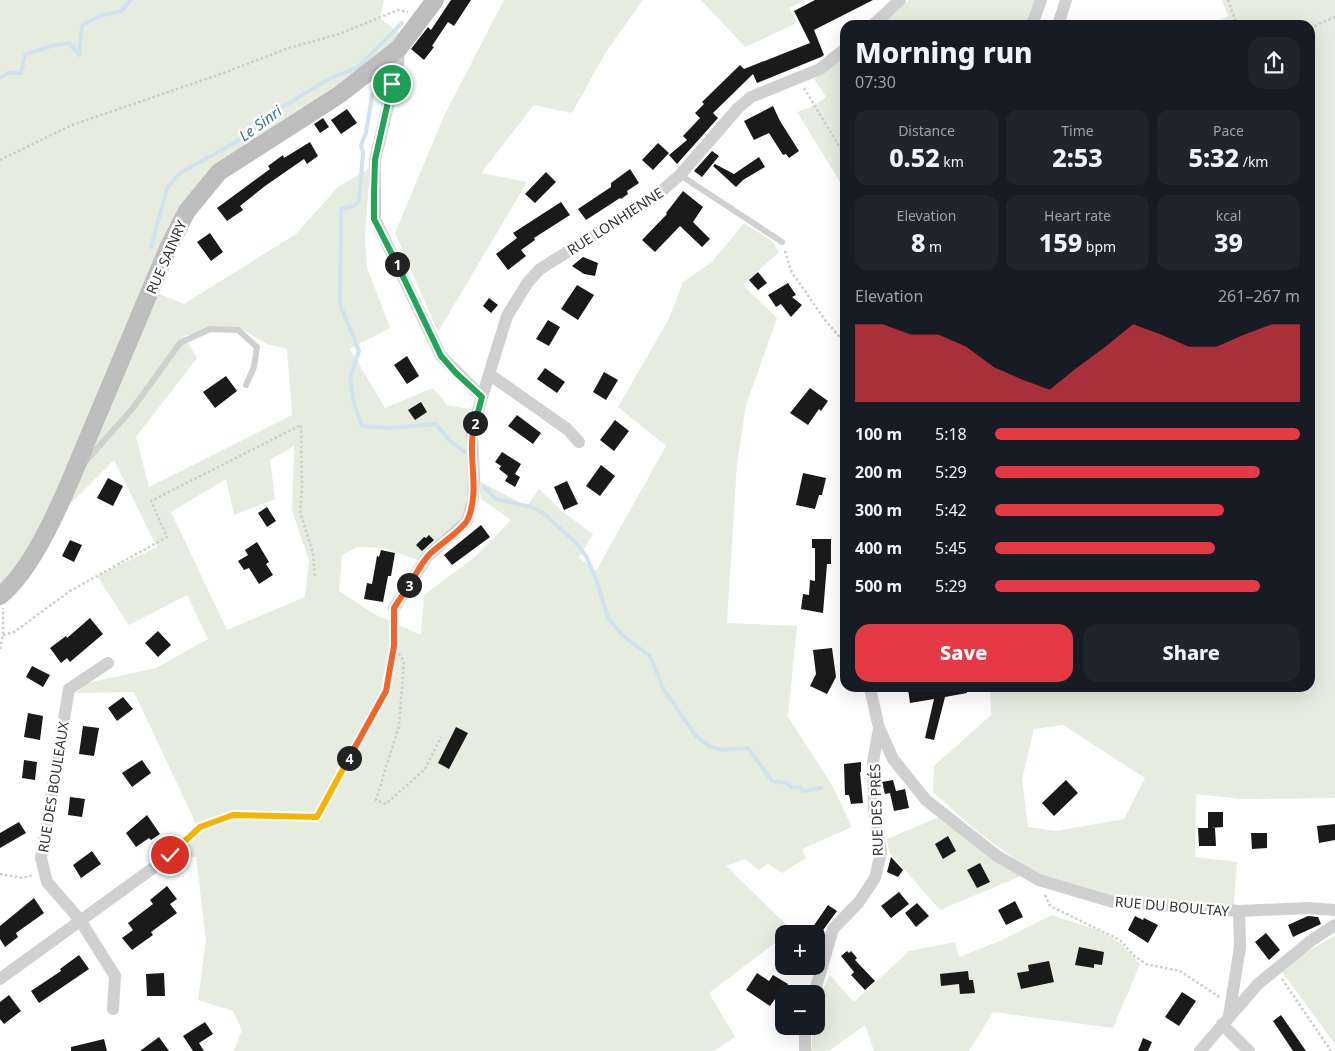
<!DOCTYPE html>
<meta charset="utf-8">
<style>
body{margin:0;font-family:"Noto Sans",sans-serif;background:#20242c;color:#f1f3f6;height:100vh;display:flex;flex-direction:column;font-size:19px;white-space:nowrap}
*{box-sizing:border-box;margin:0}
p{font-size:16px;color:#9ea1a6}
.icon{flex:none;width:28px;height:28px;fill:none;stroke:currentColor;stroke-width:2;stroke-linecap:round;stroke-linejoin:round}
.map{position:relative;flex:1;overflow:hidden}
.sheet{position:absolute;left:840px;top:20px;width:475px;height:672px;display:flex;flex-direction:column;background:#171b24;border-radius:15px;box-shadow:0 5px 20px #0002}
.sheet>*{flex:none}
.tools{position:absolute;left:775px;top:925px;display:grid;gap:10px}
.tools a{display:grid;place-items:center;width:50px;height:50px;border-radius:10px;background:#171b24;box-shadow:0 5px 20px #0002;font-size:25px}
.pin{position:absolute;display:grid;place-items:center;width:42px;height:42px;color:#fff;margin:-21px;border:2px solid #fff;border-radius:50%;box-shadow:0 1px 5px #0007}
.km{position:absolute;width:25px;height:25px;margin:-12px;border-radius:50%;background:#222;color:#fff;font-size:14px;line-height:25px;text-align:center}
.round{display:grid;place-items:center;flex:none;width:52px;height:52px;border-radius:15px;background:#20242c}
.headline{display:flex;align-items:center;justify-content:space-between;height:85px;padding:0 15px}
h1{font-size:28px;font-weight:800;line-height:38px}
.stats{display:grid;grid-template-columns:repeat(3,1fr);gap:8px;height:85px;padding:5px 15px}
.stats div{display:grid;align-content:center;border-radius:12px;background:#20242c;text-align:center}
.stats b{font-size:25px;font-weight:800}
.stats small{font-size:14px;font-weight:400}
.stats p{font-size:14px}
.chart{height:140px;padding:10px 15px}
.chart p{display:flex;justify-content:space-between}
.chart svg{width:100%;height:90px;margin-top:5px;fill:#e63946;opacity:.7}
.primary-button{display:flex;gap:10px;margin-top:auto;padding:10px 15px}
.primary-button a{flex:1;height:58px;border-radius:15px;background:#e63946;color:#fff;font-size:20px;font-weight:800;line-height:58px;text-align:center}
.primary-button a+a{background:#20242c;color:#f1f3f6}
ul{padding:0 15px;list-style:none;font-size:16px}
li{display:grid;grid-template-columns:80px 60px 1fr;align-items:center;height:38px}
li i{height:12px;border-radius:6px;background:#e63946}
.map>svg:first-child{display:block}
</style>
<div class="map">
<svg width="1335" height="1051" viewBox="0 0 1335 1051">
<rect width="100%" height="100%" fill="#fff"/>
<path fill="#e6ecdf" fill-rule="evenodd" d="M0,0H384L380,18L407,40L219,172L187,211L58,499L32,544L0,590Z
M504,0H643L606,52L572,113L534,105L481,173L527,182L438,332L395,233L444,116Z
M701,0H805L789,8L797,23L745,47Z
M909,0H1035L1026,25H882Z
M1222,0H1335V798L1242,799L1196,794L1195,857L1237,862L1234,905L1115,898L1040,877L979,833L933,792L934,766L991,715L990,688H1310V25H1210L1228,16ZM1063,725L1145,778L1124,819L1056,831L1028,827L1022,780L1034,729Z
M845,57V190L797,112L811,107L826,97L814,79Z
M370,168L365,236L367,267L390,328L350,349L385,408L433,388L447,405L476,410L470,479L463,517L418,560L383,548L357,547L342,555L339,591L374,614L421,635L424,595L476,556L511,520L481,499L479,481L527,506L539,489L563,512L593,534L579,558L596,571L666,446L618,407L669,319L683,282L712,262L744,223L772,241L779,252L743,285L777,318L746,405L737,464L727,623L797,626L788,717L832,785L852,827L802,849L806,858L782,873L768,864L759,870L745,859L726,866L792,930L784,934V936L709,993L735,1037L714,1051H234L242,1030L233,1011L198,1000L206,940L196,857L171,855L198,828L134,692L76,693L87,683L156,668L208,639L187,595L129,625L97,576L157,547L114,460L61,513L158,293L184,304L296,234L338,187ZM236,326L267,344L287,349L292,415L149,487L136,437L197,358L184,336ZM294,446L292,511L309,560L305,597L227,630L171,512L226,479L234,515L275,499L270,460Z
M939,817L1021,876L940,910L889,852L887,839Z
M1052,915L1103,932L1121,944L1140,964L1113,1028L993,1012L969,1051H874L865,1025L829,1051H811L813,1026H816V1002L830,975L854,1002L909,951L955,942L959,957L1002,940Z
M1335,935V1044L1280,969Z"/>
<g fill="none" stroke-linecap="round" stroke-linejoin="round">
<path stroke="#cfe2ee" stroke-width="4" d="M0,78L8,73H21L25,55L51,46L69,43L79,55L82,26L99,16L122,11L130,0
M376,86L372,96L366,133L361,145L363,153L359,201L354,206L341,209L340,304L359,351L350,378L354,404L362,426L390,428L436,424L450,441L465,452
M151,247L167,188L180,173L238,141L279,109L329,79L358,67L402,23
M484,487L496,499L531,507L542,512L576,543L586,556L596,579L608,618L623,636L650,656L664,690L696,736L709,746L721,750L748,748L772,781L786,783L793,788L800,787L803,791L821,788"/>
</g>
<path fill="#1a1a1a" d="M451,0H471L454,26L448,22L432,46L434,47L424,60L411,49L428,27L431,30Z
M815,0H873L814,30L824,55L821,57L757,83L753,74L713,113L718,118L677,164L669,155L687,140L683,136L700,118L695,113L704,104L702,102L740,65L744,69L810,43L794,11Z
M773,106L780,121L799,151L789,158L786,154L783,155L769,133L754,140L744,121Z
M347,109L357,123L341,134L331,120Z
M323,118L329,127L320,133L314,124Z
M310,142L318,156L307,164L304,159L265,186L240,206L243,210L227,221L217,208L270,169L268,166L283,155L284,158Z
M658,143L669,153L653,170L642,160Z
M712,151L719,156L702,177L694,171Z
M759,157L765,167L743,180L736,187L713,166L715,164L734,174Z
M630,169L639,183L627,191L628,194L621,199L620,198L586,220L578,209L611,187V183Z
M546,172L556,182L535,203L525,194Z
M683,191L703,207L693,222L710,239L702,247L680,226L655,252L642,240L667,214L666,213Z
M561,202L570,215L534,238L535,240L521,250L526,256L508,270L496,254L517,238L513,233Z
M210,233L223,252L211,261L197,242Z
M583,257L598,263L595,276L584,274L572,266Z
M758,272L767,283L758,290L749,280Z
M788,283L796,295L792,297L802,305L791,317L781,304L776,307L768,295Z
M577,285L594,295L578,320L561,309Z
M489,298L498,305L491,313L483,306Z
M548,320L560,327L549,346L536,339Z
M407,356L419,376L407,384L394,365Z
M545,368L565,382L557,393L537,379Z
M604,372L618,380L606,400L593,392Z
M226,376L237,391L215,408L203,392Z
M810,388L828,401L821,411L819,409L808,425L790,413Z
M421,402L427,412L415,420L408,410Z
M517,415L541,433L533,444L508,426Z
M615,420L629,431L614,451L600,440Z
M502,452L521,464L515,474L520,477L515,487L505,481L508,476L499,469L501,466L495,462Z
M601,465L615,476L600,496L586,486Z
M803,473L826,478L822,495H819L815,509L796,505Z
M108,478L123,486L113,506L97,498Z
M567,481L578,504L564,510L554,487Z
M267,507L276,521L267,527L258,513Z
M481,525L490,537L452,565L444,555Z
M429,535L434,540L422,551L416,545L424,537L426,538Z
M812,539H831V564H827L823,613L801,609L803,594L809,595L810,580L815,581V548H812Z
M70,540L82,545L74,562L62,556Z
M257,542L269,562L266,564L273,575L259,584L249,568L244,570L238,561L248,555L245,550Z
M381,550L395,553L391,576H388L383,602L364,599L367,583L372,584L377,556L379,557Z
M90,618L103,634L70,662L67,658L61,663L50,648L66,636L67,638Z
M158,631L171,645L158,657L145,643Z
M832,648L836,677L827,694L810,686L816,674L813,650Z
M32,666L50,675L43,687L26,677Z
M916,688H966L967,693L945,697L934,740L925,738L934,699L910,703L908,689Z
M123,697L133,709L117,721L108,708Z
M28,713L43,716L40,740L24,737Z
M83,726L99,728L94,756L79,754Z
M456,727L468,733L449,769L438,763Z
M24,760L37,762L35,780L22,778Z
M142,760L151,773L132,787L122,773Z
M861,762V772H860L863,803L851,804L849,795H845L844,764Z
M893,780L896,791L905,789L909,808L894,811L890,793L885,794L882,782Z
M1066,780L1078,793L1054,816L1042,803Z
M70,797L85,799L82,817L68,815Z
M1208,812H1223V827L1211,828H1215L1216,846H1199L1198,828H1208Z
M147,815L160,834L151,840L149,838L136,847L126,833Z
M19,822L26,833L0,848V833Z
M1335,824V840L1319,843L1317,826Z
M1251,833H1267V848L1252,849Z
M948,836L956,851L943,859L935,844Z
M92,851L101,864L81,878L73,865Z
M891,857L903,870L898,877L887,872Z
M980,863L990,882L977,888L967,870Z
M167,886L177,899L170,904L177,913L151,932L153,935L132,950L122,938L133,930L128,923L153,904L150,900Z
M899,892L909,904L891,918L881,906Z
M34,898L44,913L16,933L18,937L5,947L0,939V926Z
M1015,901L1023,917L1006,925L998,910Z
M917,903L929,916L916,927L905,913Z
M828,905L837,911L818,937L816,934L810,931Z
M1135,916L1143,920L1144,918L1158,925L1148,943L1128,930Z
M1308,916L1318,917L1321,924L1293,937L1288,925Z
M1266,933L1280,950L1269,960L1255,942Z
M1079,947L1104,952L1102,965L1094,964V968L1075,965Z
M847,951L849,953L851,951L857,958L855,960L875,981L865,990L851,975L854,972L841,956Z
M79,955L89,969L39,1003L31,991L61,971L60,969Z
M1049,961L1054,982L1021,989L1017,973L1029,971L1028,965Z
M968,971L969,980H973L975,993L960,994L959,984L941,986L940,974Z
M164,973L165,996H147L146,974Z
M757,973L769,981L773,975L788,984L782,994L780,992L770,1006L746,990Z
M1182,992L1196,1001L1179,1026L1165,1017Z
M9,995L21,1011L4,1024L0,1019V1002Z
M1281,1015L1306,1051H1293L1273,1021Z
M205,1022L213,1034L199,1043L204,1051H193L183,1036Z
M159,1037L169,1051H140Z
M1143,1038L1152,1042L1148,1051H1138Z
M104,1039L107,1051H71V1047Z"/>
<g fill="none" stroke-linecap="round" stroke-linejoin="round">
<path stroke="#cdcdcd" stroke-width="2.5" stroke-dasharray="2.5 2.5" stroke-linecap="butt" d="M1228,0L1237,25
M1310,28L1335,17
M804,88L845,156
M0,160L72,125L218,75L289,48L339,34L398,10L408,12
M785,251L791,271L825,320L845,343
M394,620V647L404,661L399,726L376,800L386,804L425,769L441,737
M3,635L14,632L70,591L167,537L151,501L301,425L302,489L300,512L313,553L315,578
M0,649L3,635V608
M179,846L198,828L233,815L317,817L385,691L394,647
M0,874L22,878L33,875
M1045,895L1050,906L1120,940L1133,955L1146,964L1180,971L1221,998
M1282,979L1331,1051"/>
<path stroke="#d0d0d0" stroke-width="6" d="M680,175L782,242
M85,462L133,408L180,343L210,329L238,330L257,347L254,367L246,385"/>
<path stroke="#d0d0d0" stroke-width="12" d="M873,25L900,0
M1032,25L1041,0
M1058,25L1066,0
M399,48L398,64L375,160V219L441,356L482,397
M489,374L567,429L579,442
M394,608L427,557L467,521L473,500L474,479L472,432L482,397L507,316L528,282L540,269L651,200L680,175L738,108L751,97L820,69L845,49
M108,663L69,689L41,858L47,882L80,920L115,976L113,1009
M870,688L879,728L893,759L926,800L997,856L1039,880L1113,902L1239,911L1308,908L1335,910
M0,979L171,855
M814,994L833,929L859,902L875,878L881,852L874,808L873,762L879,728
M1229,1016L1240,947L1239,911
M1222,1024L1249,1051
M805,1051V1026
M1200,1051L1258,984L1312,940L1335,925"/>
<path stroke="#bdbdbd" stroke-width="18" d="M0,596C39,565 71,478 91,431C117,369 143,307 169,246L187,211L219,172L339,95L399,48L435,0"/>
</g>
<g fill="none" stroke-linecap="round" stroke-linejoin="round">
<defs>
<path id="split-1" d="M392,84L375,160L374,193V219L397,264"/>
<path id="split-2" d="M397,264L441,356L456,373L482,397L475,423"/>
<path id="split-3" d="M409,585C415,576 421,564 428,556C437,546 463,530 468,519C481,488 466,454 475,423"/>
<path id="split-4" d="M349,758L386,691L394,646V608L409,585"/>
<path id="split-5" d="M200,827L233,815L317,817L349,758"/>
<path id="split-6" d="M170,855L200,827"/>
</defs>
<use href="#split-1" stroke="#fff" stroke-width="10"/>
<use href="#split-2" stroke="#fff" stroke-width="10"/>
<use href="#split-3" stroke="#fff" stroke-width="10"/>
<use href="#split-4" stroke="#fff" stroke-width="10"/>
<use href="#split-5" stroke="#fff" stroke-width="10"/>
<use href="#split-6" stroke="#fff" stroke-width="10"/>
<use href="#split-1" stroke="#22a559" stroke-width="6"/>
<use href="#split-2" stroke="#22a559" stroke-width="6"/>
<use href="#split-3" stroke="#f0652b" stroke-width="6"/>
<use href="#split-4" stroke="#f0652b" stroke-width="6"/>
<use href="#split-5" stroke="#f5b400" stroke-width="6"/>
<use href="#split-6" stroke="#f5b400" stroke-width="6"/>
</g>
<g text-anchor="middle" dominant-baseline="central" stroke-width="5" stroke-linejoin="round" paint-order="stroke">
<g font-size="14" fill="#333" stroke="#fff">
<text transform="translate(615 221) rotate(-33)">RUE LONHIENNE</text>
<text transform="translate(166 257) rotate(-66)">RUE SAINRY</text>
<text transform="translate(53 787) rotate(-81)">RUE DES BOULEAUX</text>
<text transform="translate(876 810) rotate(-92)">RUE DES PRÉS</text>
<text transform="translate(1172 906) rotate(5)">RUE DU BOULTAY</text>
</g>
<g font-size="15" font-style="italic" fill="#3f7597" stroke="#fff">
<text transform="translate(260 123) rotate(-36)">Le Sinri</text>
</g>
</g>
</svg>
<div class="tools">
<a>+</a>
<a>−</a>
</div>
<div class="pin" style="left:392px;top:84px;background:#1e9e55"><svg class="icon" aria-label="arrive" viewBox="0 0 24 24"><path d="M6 21V4h12l-3 4 3 4H6"/></svg></div>
<div class="pin" style="left:170px;top:855px;background:#d93025"><svg class="icon" aria-label="check" viewBox="0 0 24 24"><path d="M5 12l5 5 9-10"/></svg></div>
<b class="km" style="left:397px;top:264px">1</b>
<b class="km" style="left:475px;top:423px">2</b>
<b class="km" style="left:409px;top:585px">3</b>
<b class="km" style="left:349px;top:758px">4</b>
<section class="sheet">
<div class="headline"><div><h1>Morning run</h1><p>07:30</p></div><a class="round"><svg class="icon" aria-label="share" viewBox="0 0 24 24"><path d="M12 15V3M7 8l5-5 5 5M5 13v7h14v-7"/></svg></a></div>
<div class="stats">
<div><p>Distance</p><b>0.52<small> km</small></b></div>
<div><p>Time</p><b>2:53</b></div>
<div><p>Pace</p><b>5:32<small> /km</small></b></div>
</div>
<div class="stats">
<div><p>Elevation</p><b>8<small> m</small></b></div>
<div><p>Heart rate</p><b>159<small> bpm</small></b></div>
<div><p>kcal</p><b>39</b></div>
</div>
<div class="chart"><p><span>Elevation</span>261–267 m</p>
<svg viewBox="0 0 160 44" preserveAspectRatio="none"><path d="M0 44V6L10 6L20 11L30 11L40 17L50 27L60 33L70 38L80 27L90 17L100 6L110 11L120 17L130 17L140 11L150 6L160 6V44z"/></svg>
</div>
<ul>
<li><b>100 m</b>5:18<i style="width:100%"></i></li>
<li><b>200 m</b>5:29<i style="width:87%"></i></li>
<li><b>300 m</b>5:42<i style="width:75%"></i></li>
<li><b>400 m</b>5:45<i style="width:72%"></i></li>
<li><b>500 m</b>5:29<i style="width:87%"></i></li>
</ul>
<div class="primary-button"><a>Save</a><a>Share</a></div>
</section>
</div>
